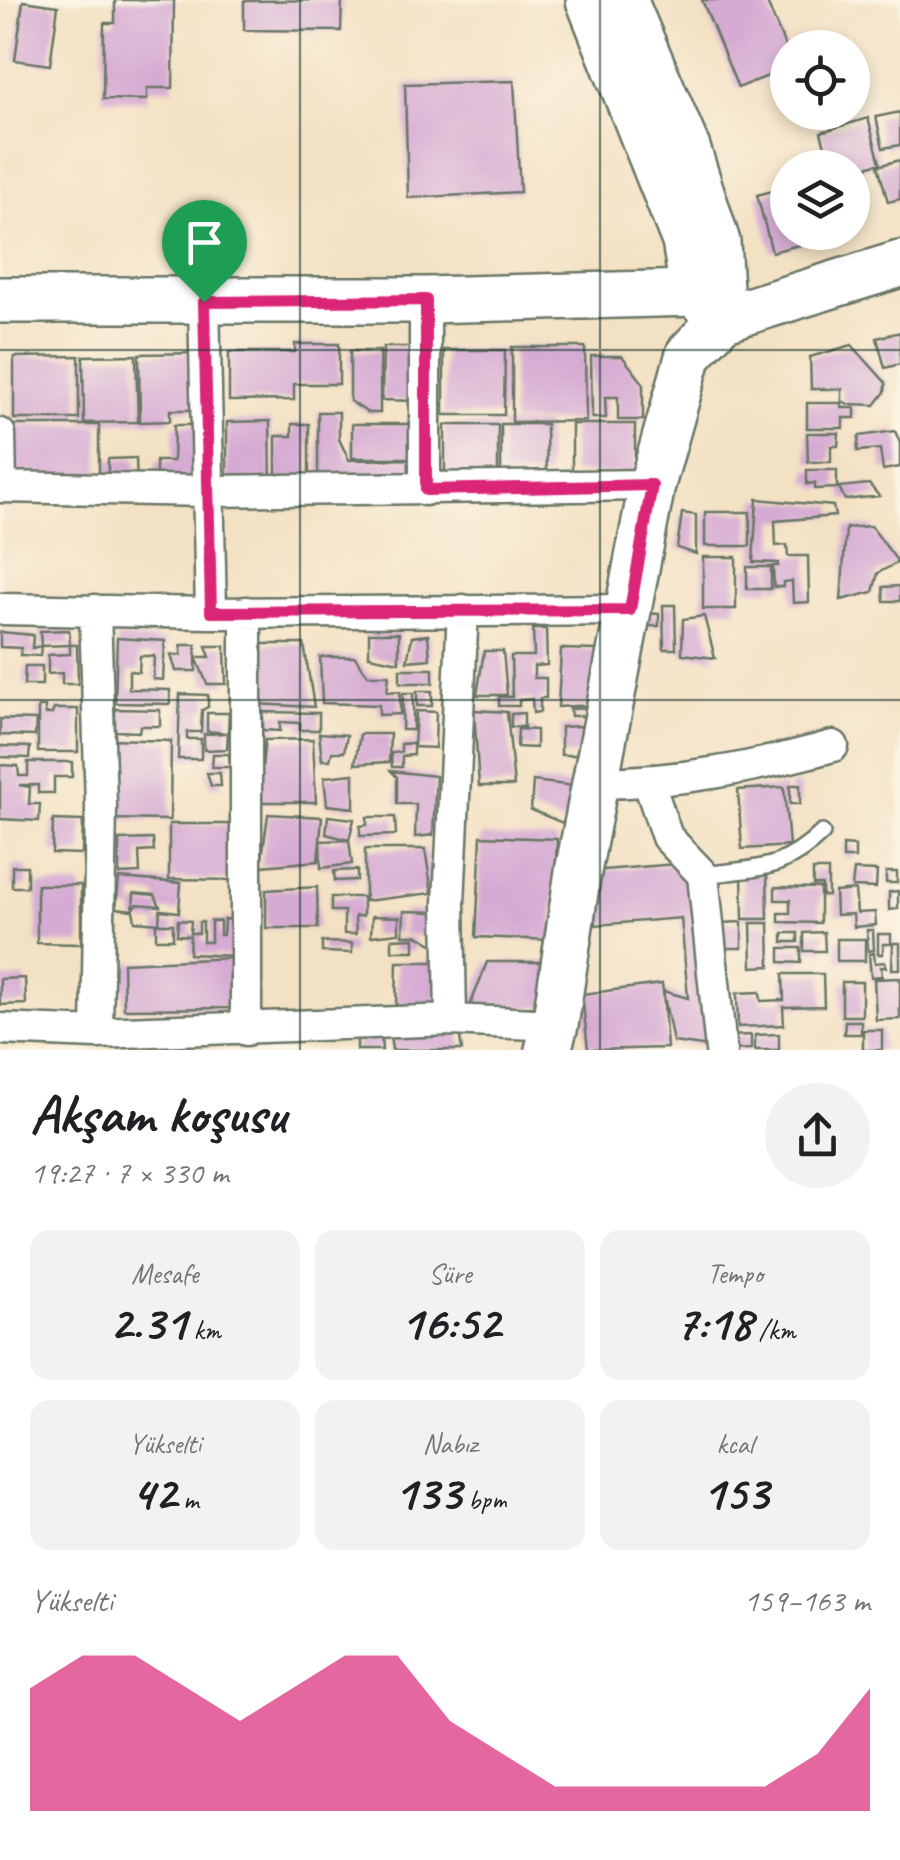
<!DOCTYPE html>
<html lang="tr">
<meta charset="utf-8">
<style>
body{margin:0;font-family:Caveat,sans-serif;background:#f2f2f2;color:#202124;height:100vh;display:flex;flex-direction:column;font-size:38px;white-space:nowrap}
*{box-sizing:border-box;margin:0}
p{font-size:32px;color:#757577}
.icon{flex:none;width:55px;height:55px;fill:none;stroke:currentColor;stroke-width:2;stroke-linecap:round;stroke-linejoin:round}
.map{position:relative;height:1050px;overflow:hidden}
.sheet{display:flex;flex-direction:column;background:#fff;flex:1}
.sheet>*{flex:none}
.buttons{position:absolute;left:770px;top:30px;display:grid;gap:20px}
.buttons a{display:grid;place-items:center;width:100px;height:100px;border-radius:50%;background:#fff;box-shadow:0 5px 15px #0003;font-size:50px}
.pin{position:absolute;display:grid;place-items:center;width:85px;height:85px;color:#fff;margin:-102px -42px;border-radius:50% 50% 50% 0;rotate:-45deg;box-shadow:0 0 10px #0007}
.pin .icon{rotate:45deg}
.round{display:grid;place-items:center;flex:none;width:105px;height:105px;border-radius:52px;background:#f2f2f2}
.headline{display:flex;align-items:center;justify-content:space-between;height:170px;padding:0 30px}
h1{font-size:55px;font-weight:800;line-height:75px}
.metrics{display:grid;grid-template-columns:repeat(3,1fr);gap:15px;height:170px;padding:10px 30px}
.metrics div{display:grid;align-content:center;border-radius:20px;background:#f2f2f2;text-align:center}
.metrics b{font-size:50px;font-weight:800}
.metrics small{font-size:28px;font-weight:400}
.metrics p{font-size:28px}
.chart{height:280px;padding:20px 30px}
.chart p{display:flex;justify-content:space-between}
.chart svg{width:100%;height:180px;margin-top:10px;fill:#db2777;opacity:.7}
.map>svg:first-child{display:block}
</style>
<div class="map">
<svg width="900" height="1050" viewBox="0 0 900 1050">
<rect width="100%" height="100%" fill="#fcf5e5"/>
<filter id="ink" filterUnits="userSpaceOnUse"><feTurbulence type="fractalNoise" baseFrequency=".01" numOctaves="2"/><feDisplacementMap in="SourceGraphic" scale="20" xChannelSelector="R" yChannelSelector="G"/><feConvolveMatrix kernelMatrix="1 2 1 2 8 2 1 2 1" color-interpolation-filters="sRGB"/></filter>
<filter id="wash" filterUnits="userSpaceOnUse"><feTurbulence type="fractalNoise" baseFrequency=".0048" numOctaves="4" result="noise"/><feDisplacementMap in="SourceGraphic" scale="40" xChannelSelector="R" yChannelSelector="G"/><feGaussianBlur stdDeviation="2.25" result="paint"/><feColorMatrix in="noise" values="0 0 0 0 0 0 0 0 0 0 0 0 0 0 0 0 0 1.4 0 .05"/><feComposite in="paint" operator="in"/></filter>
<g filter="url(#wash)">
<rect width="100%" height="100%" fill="#f3e1c3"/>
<g id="blocks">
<path fill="#d5aad3" d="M115,0H174L173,88H147V100L103,99L104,23H115Z
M342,0L341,31L244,30V1Z
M702,0H766L788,53V68L738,88Z
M23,1L58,6L50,65L15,60Z
M514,81L520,192L408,198L405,84Z
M900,112V145L883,148L876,117Z
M868,118L880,163L852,171V168H831L821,132Z
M900,160V199L888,202L878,166Z
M788,187V232L842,234L772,252L757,195Z
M900,332V364L885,368L877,338Z
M295,344H339V384H294V400L229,401V352H295Z
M852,345L886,383L885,392L875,405L848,404L842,401V389H811L810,357Z
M383,347H415V401L382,400Z
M512,347H585L586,421L512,422Z
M444,350H505L504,415H444Z
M350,351H380V413H368L350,401Z
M200,353L201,410H170V421L140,422L139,354Z
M136,355L138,422L84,423L83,356Z
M79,356V419H14V357Z
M591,356H622L643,383V420H618V397H605L606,418H592Z
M807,403H842V408H855V418H843V428H807Z
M318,412H339V439L349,460L415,459V474L318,475Z
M270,421L271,484H227V422Z
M292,424H309V485H276V436H292Z
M352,424H414V458H352Z
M501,424H546L547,476H501Z
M572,424H635V474L572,473Z
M15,425H99V479H15Z
M174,425H201V482L156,481V461H173Z
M445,425H498V478L445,479Z
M895,431L900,443V467L883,470L880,449L857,451L859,436Z
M807,433H839L838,446H831V462H808Z
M136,458L137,485L108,486V459Z
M807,470H837V488L815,489V483L807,484Z
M869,484L879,496L845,500L839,487Z
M757,499L833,506L835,516L775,521L776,546L787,545L788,556H808L809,602L793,603L792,581L783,582V587H774L773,566H778V563L753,562Z
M705,512H750V546H705Z
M682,513L696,515V554L677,548Z
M871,526L898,562L878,573L873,592L841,600L846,528Z
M703,557H736V609H703Z
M747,567H771V589H747Z
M900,586V601H884L883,587Z
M663,605H675L676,649H664Z
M644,613L659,614V626H644Z
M704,616L715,658L682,654L683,619Z
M533,629H546L547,665L534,666V678H546V698H540V712L533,713L532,699L519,700V706H499V697H512L511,656H534Z
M69,630L70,645L41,646L40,631Z
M0,632L33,635L32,648L41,646L40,656L20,655L21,648L0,647Z
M369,633H399V662L369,656Z
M428,635L430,659L407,661L412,637Z
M117,638L165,641L163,680L153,679L154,656H140L139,672L129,671V689L170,690V704L115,703Z
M259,644H304L314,707L255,704Z
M70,645H77L78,684H62V673L48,674V655L70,654Z
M181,645H196V657H210L206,646H225L226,684H207L196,657V671H176L171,655H181Z
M561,649L597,650L593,705L558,707Z
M484,651H503L507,695H477Z
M320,657H355L368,675H389L387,692L400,691V714L379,715V705L322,703Z
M25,666H42V685H24Z
M400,669H433V683H400Z
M417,691H432V706H417Z
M403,693H413V730H402Z
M180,694L208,695V707L202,710L201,732H187V739H201V759H178Z
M38,707H45V714H52L54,709H78V752H38Z
M591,708L592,716H571L570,709Z
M115,709L160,710V726H140L139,732L115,731Z
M474,710L507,712L514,786H479Z
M416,711L436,712L435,748L414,747Z
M263,712L319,713V730H300V723L280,722V731L263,730Z
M207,713H229L227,749L204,750V734L226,733L207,731Z
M524,713V727H511V714Z
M0,719L36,720L35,736L0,735Z
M581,726V755H561V727Z
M518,729L536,730V748L517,747Z
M319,733L347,735L344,752H332L330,760H322Z
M360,734H390L389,762L355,764Z
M110,739L171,741L170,820L108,819Z
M313,739L316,802H258L265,740Z
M413,743V755L402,756V767H392L391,753L401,752V744Z
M0,746L30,747L29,758L0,757Z
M213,754H229L230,767H212Z
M28,762H72V777H54V793H38V785H19L30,787L29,804H40L39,821L0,819V765L18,766L19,776H28Z
M391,771L436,776L433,835L415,837L416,804H397V777Z
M207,773H220L221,786H211Z
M354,774V808L327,805L324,777Z
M533,781L575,786L570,826L531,810Z
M790,785H800V804H790Z
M784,787L789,846L742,849L738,790Z
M268,814L322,817L320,841L349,840L352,864L321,868L320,841L318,861L261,866Z
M328,816L354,819L349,840L326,834Z
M367,817H395L396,835L360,836V826L367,825Z
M53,820L83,821L82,854L52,853Z
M169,824H233L232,880L169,879Z
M481,836L557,839L552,940L476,937Z
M153,839L154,851L139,852L140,873L119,874V840Z
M843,845L855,846V858H843Z
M365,849H425L432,893L365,901Z
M676,864L698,873L717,1048L673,1042L663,991L667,1048L588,1050L582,994L662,984L663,991L688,998L681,918L596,925L591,871Z
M12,866H27V887H12Z
M357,870V880L335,881L334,871Z
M813,870H828V896H822V885H813Z
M854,870L877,871L876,888L852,887Z
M886,872H897V883H886Z
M742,874H767L768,919H743Z
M119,878L181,883L179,912L160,910L159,923L135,921L133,910L137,904L160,906L155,895L134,893L133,910L116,908Z
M37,885H81V944L37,943Z
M317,887L318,928H266V890Z
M775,887L820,888V923L779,922V913H790V900H775Z
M855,890L857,913L875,912L876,925L854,927L853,914L836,915L835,892Z
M898,891V909L889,910V892Z
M331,897H363V916H355L356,934H344V911H331Z
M404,911L437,912L436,946L417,935H403Z
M372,916L399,917V933L371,936Z
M224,919L237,920L235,956L189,954L190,936L177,935L178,920L191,921L190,933H199V922H203V942H211V921H220V935H223Z
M742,922V948H718V923Z
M751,923H769L770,966L752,967Z
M156,924H173V939H156Z
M867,930H873L874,950L868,951Z
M824,932L825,951H804V933Z
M783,933H798V942H783Z
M878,934H891V944H883V954H878Z
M414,938V951H392V939Z
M837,939H865V961H837Z
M322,942L352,943V953L322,952Z
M893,943H900V969H892Z
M780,948H801V963L780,962Z
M874,953L875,963L885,962L886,967H881L882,976L871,977L869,954Z
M233,958L234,1008L124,1009L123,963Z
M397,962H436L439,1007H396Z
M487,962H548L553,1006L468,1011Z
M783,974H823L824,1006L783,1007L784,1025L738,1027L737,993L760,992L761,1001L784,1000Z
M25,978L26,1004L0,1005V979Z
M900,978V1019L876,1020L874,979Z
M842,982H862V1016H842Z
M845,1021H861V1034H844Z
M389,1028L459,1031L462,1050H392Z
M863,1030H882V1050H863Z
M779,1034V1050H755V1035Z
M357,1035H381L382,1050H357Z
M751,1035V1049L726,1050L725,1036Z"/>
</g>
</g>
<g filter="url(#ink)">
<use href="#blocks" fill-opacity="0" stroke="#697666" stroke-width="2.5"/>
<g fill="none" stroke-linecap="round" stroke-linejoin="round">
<defs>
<path id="lane" d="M703,875C755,868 782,872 822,833"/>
<path id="street" d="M425,300V490
M204,301L211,613
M0,434L1,487
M0,487L208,491L652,485
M0,609L211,613L630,610
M95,610L101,806L97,1033
M246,612V1030
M596,783C681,782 752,768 833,746
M649,783L667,837L703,875L721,1050
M451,1020L449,903L463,610
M0,1029L97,1033L451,1020L555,1025"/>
<path id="secondary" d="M589,0L685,241L692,284
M0,300H425L694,293L722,319L900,264
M548,1050L555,1025L578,872L652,485L689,354L722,319L717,242L687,148L624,0"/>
</defs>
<use href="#lane" stroke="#697666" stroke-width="20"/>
<use href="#street" stroke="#697666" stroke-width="35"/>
<use href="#secondary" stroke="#697666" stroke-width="50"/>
<use href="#lane" stroke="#fff" stroke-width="15"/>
<use href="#street" stroke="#fff" stroke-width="30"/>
<use href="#secondary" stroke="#fff" stroke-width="45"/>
</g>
</g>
<g fill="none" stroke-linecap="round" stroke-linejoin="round" filter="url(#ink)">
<defs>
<path id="route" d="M426,300V490L652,485L630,610L211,612L204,302Z"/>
</defs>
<use href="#route" stroke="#fff" stroke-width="20"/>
<use href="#route" stroke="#db2777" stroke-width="12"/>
</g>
<path fill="none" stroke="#1f3d34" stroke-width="2.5" stroke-opacity="0.55" d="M300,0V1050M600,0V1050M0,350H900M0,700H900"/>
</svg>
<div class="buttons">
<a><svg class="icon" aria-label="locate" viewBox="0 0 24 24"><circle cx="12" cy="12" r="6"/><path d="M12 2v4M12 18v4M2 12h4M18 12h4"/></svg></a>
<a><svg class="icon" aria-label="layers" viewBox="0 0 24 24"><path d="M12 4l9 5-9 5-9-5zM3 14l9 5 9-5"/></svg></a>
</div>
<div class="pin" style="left:204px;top:302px;background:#1e9e55"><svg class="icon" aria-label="arrive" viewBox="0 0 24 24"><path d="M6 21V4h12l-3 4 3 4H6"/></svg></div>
</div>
<section class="sheet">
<div class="headline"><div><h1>Akşam koşusu</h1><p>19:27 · 7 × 330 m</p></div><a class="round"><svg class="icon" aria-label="share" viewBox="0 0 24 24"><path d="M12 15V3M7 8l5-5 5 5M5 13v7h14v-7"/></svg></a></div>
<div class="metrics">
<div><p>Mesafe</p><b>2.31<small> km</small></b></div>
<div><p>Süre</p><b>16:52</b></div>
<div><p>Tempo</p><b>7:18<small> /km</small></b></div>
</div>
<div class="metrics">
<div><p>Yükselti</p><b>42<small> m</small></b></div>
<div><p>Nabız</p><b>133<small> bpm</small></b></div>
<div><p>kcal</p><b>153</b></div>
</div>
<div class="chart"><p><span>Yükselti</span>159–163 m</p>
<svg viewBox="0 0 160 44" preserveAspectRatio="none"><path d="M0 44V14L10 6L20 6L30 14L40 22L50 14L60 6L70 6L80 22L90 30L100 38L110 38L120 38L130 38L140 38L150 30L160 14V44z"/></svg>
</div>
</section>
